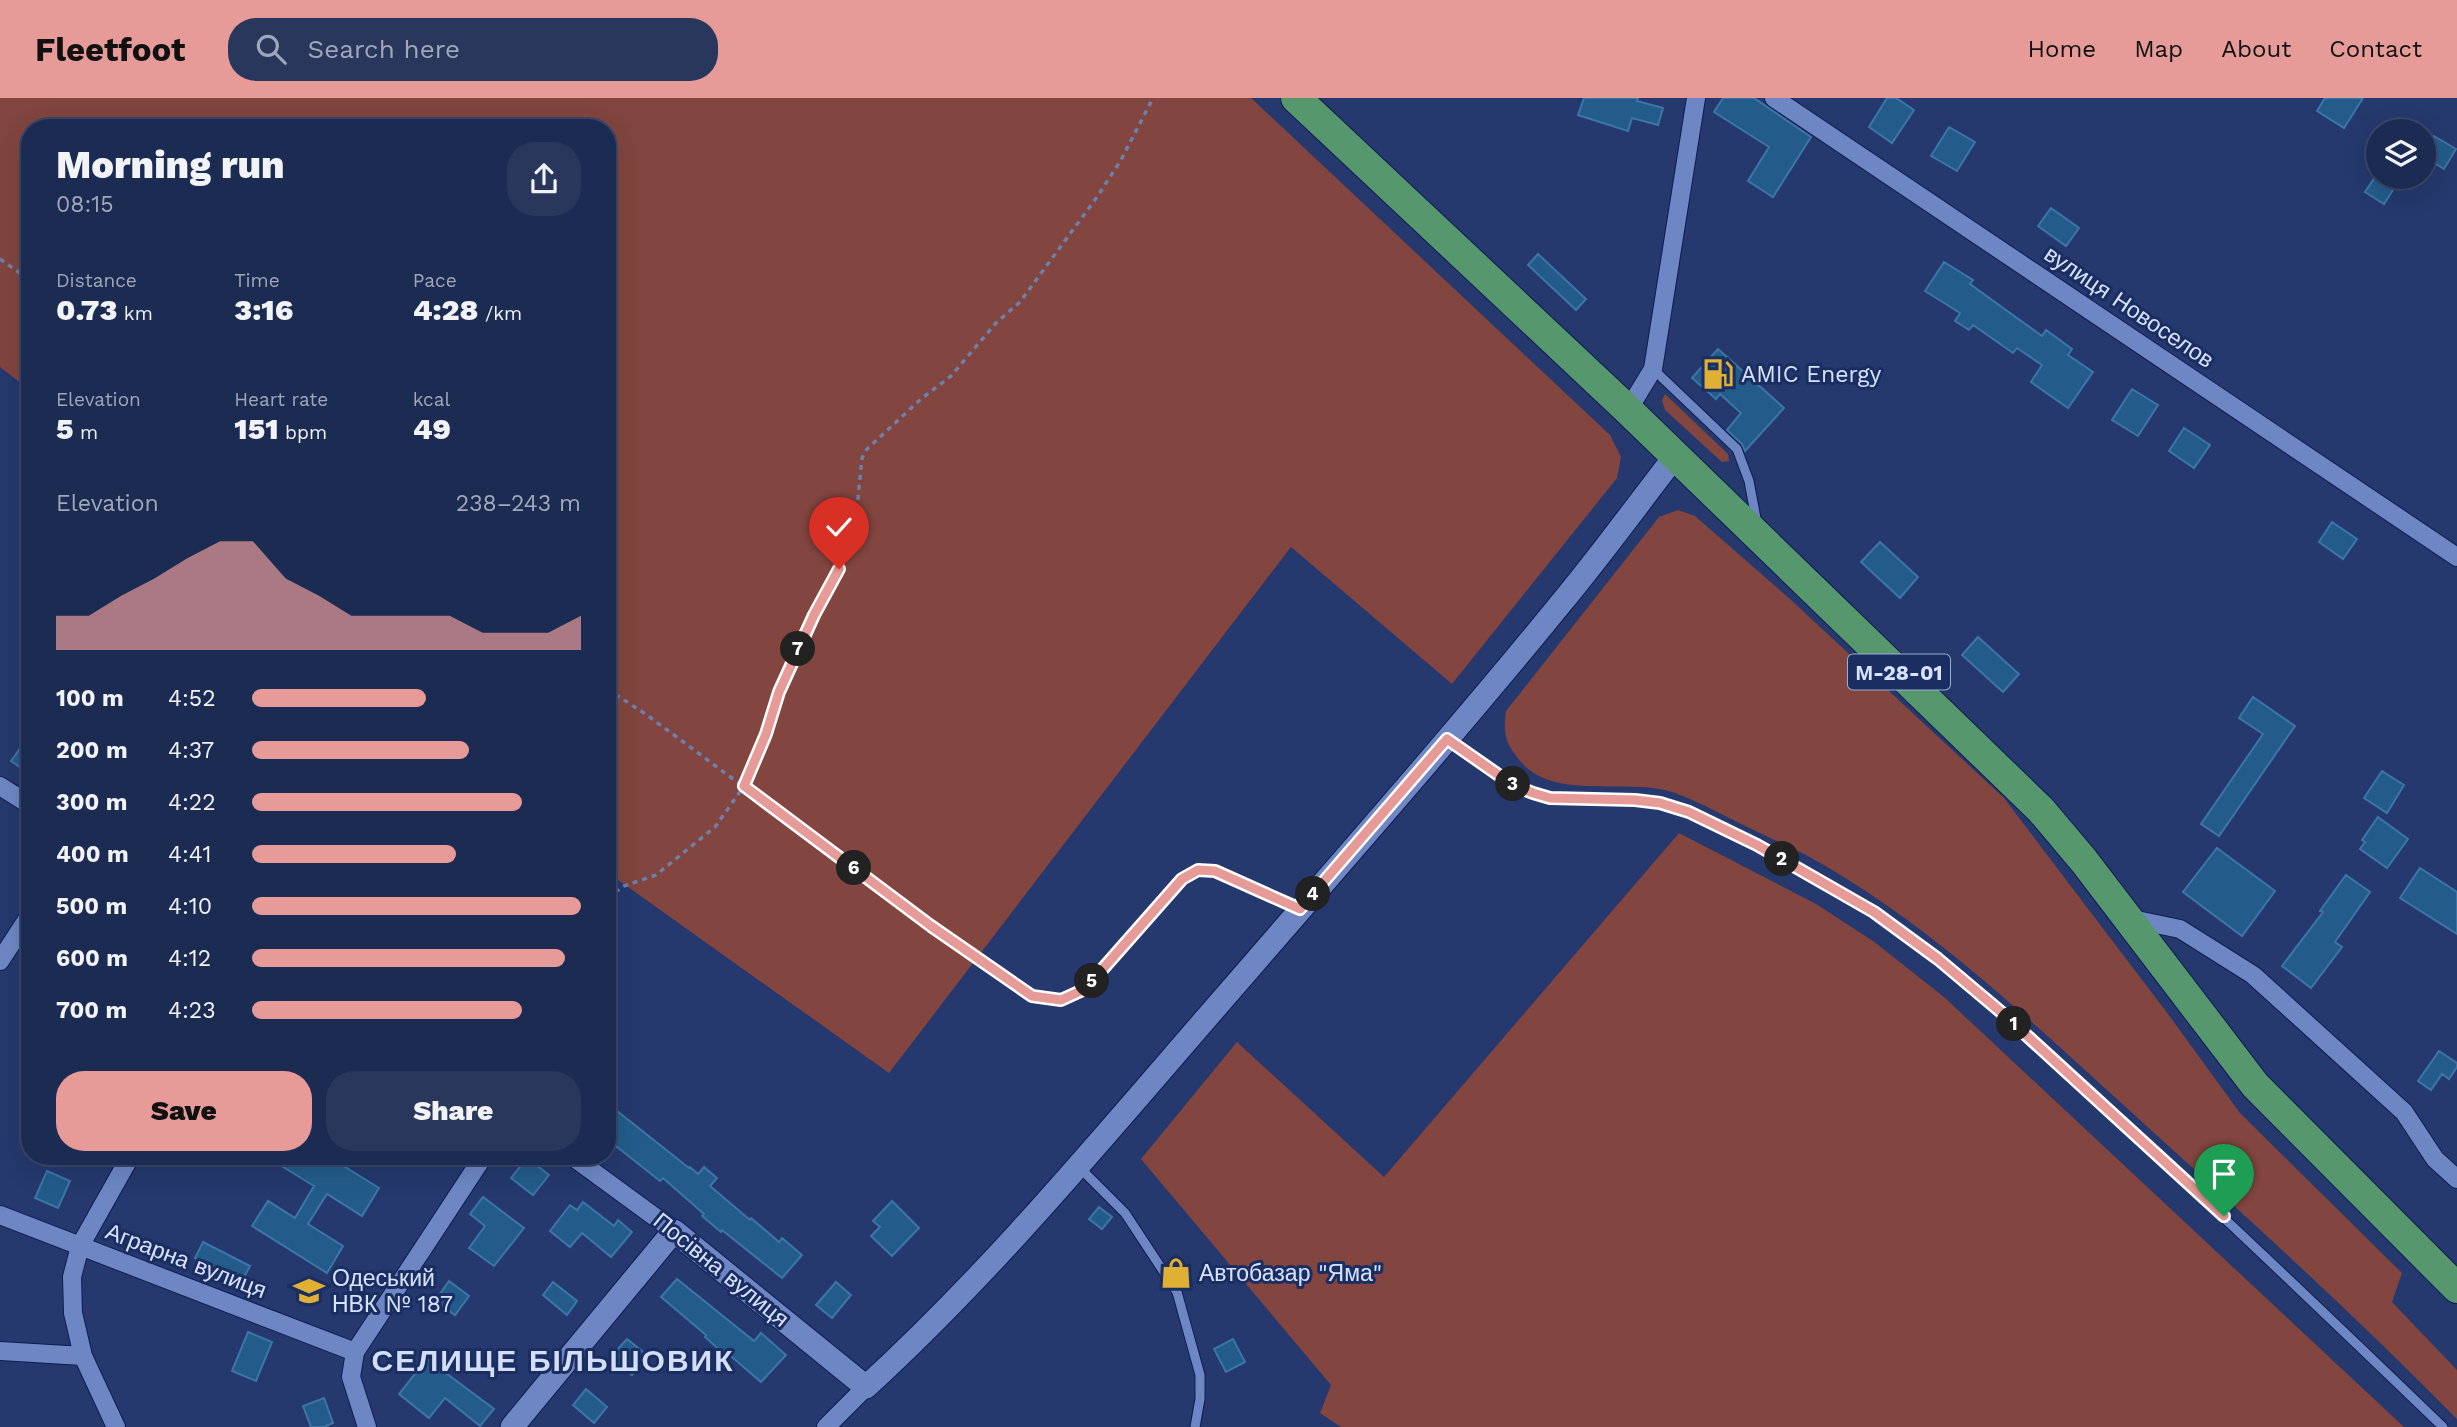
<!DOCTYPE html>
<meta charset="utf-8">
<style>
body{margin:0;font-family:"Work Sans",sans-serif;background:#29375c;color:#f1f3f6;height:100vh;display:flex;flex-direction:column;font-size:26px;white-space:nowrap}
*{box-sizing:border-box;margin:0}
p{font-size:23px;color:#a0a7b8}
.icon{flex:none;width:38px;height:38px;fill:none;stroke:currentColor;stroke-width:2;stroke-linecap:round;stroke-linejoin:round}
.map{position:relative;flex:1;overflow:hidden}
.side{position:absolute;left:21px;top:21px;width:595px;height:1046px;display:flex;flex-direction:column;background:#1c2b52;border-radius:28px;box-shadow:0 7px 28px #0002,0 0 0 2px #3a4769}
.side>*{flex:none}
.controls{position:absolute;left:2366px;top:21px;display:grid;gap:14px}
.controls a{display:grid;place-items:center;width:70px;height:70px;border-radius:50%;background:#1c2b52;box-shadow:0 7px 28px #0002,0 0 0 2px #3a4769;font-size:35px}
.pin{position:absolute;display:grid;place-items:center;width:60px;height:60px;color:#fff;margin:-72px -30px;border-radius:50% 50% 50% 0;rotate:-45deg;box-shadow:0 0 7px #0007}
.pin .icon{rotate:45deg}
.km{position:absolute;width:35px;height:35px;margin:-18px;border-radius:50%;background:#222;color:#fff;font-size:19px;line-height:35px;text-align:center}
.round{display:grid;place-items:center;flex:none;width:74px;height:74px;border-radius:28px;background:#29375c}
.head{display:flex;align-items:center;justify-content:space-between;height:119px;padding:0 35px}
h1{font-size:38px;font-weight:800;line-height:52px}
.figures{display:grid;grid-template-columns:repeat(3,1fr);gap:10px;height:119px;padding:7px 35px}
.figures div{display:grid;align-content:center}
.figures b{font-size:30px;font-weight:800}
.figures small{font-size:19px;font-weight:400}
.figures p{font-size:19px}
.chart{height:196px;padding:14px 35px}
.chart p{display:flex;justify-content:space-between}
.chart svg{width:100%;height:126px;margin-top:7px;fill:#e69b98;opacity:.7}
.primary-button{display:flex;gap:14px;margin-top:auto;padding:14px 35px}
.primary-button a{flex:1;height:80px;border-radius:28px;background:#e69b98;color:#111;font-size:28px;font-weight:800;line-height:80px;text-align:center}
.primary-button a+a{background:#29375c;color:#f1f3f6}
ul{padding:0 35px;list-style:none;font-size:23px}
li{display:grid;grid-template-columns:112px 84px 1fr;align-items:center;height:52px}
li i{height:18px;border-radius:9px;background:#e69b98}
header{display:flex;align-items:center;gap:42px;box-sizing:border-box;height:98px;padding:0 35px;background:#e69b98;color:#111}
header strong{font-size:33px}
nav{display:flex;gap:38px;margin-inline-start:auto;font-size:24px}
.search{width:490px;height:63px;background:#29375c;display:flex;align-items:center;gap:18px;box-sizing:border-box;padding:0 24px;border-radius:28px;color:#a0a7b8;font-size:26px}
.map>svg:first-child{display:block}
</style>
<header>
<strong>Fleetfoot</strong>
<div class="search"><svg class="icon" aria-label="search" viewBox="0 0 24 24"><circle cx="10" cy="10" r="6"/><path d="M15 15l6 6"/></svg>Search here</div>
<nav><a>Home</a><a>Map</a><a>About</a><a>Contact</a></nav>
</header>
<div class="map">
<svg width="2457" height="1329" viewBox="0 0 2457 1329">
<rect width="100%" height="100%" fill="#25396e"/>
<path fill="#82453f" d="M0,0H1251L1610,337L1621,359L1617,380L1452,586L1291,449L889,975L607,774V30H30V292L0,269Z
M1665,296L1728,356L1729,363L1722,364L1665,312L1662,302Z
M1678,412L1695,418L1790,501L2004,700L2168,916L2240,1015L2402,1175L2392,1204L2457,1272V1321C2352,1214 2240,1113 2129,1012C2027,920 1928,824 1806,757C1784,746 1761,736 1739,725C1717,714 1696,702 1672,694C1625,679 1554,704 1520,663C1505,645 1503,635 1506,613L1659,419Z
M1679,735L1816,806L1873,843L1944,899L2404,1329H1341L1320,1315L1331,1287L1141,1061L1237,944L1384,1079Z"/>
<path fill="#235c8a" stroke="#3d76a6" stroke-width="2" d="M1584,0H1638L1637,3L1663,10L1658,27L1632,20L1628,33L1578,17Z
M1723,0H1754L1811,39L1773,99L1748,83L1769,49L1714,14Z
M1887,0H1896L1914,12L1892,45L1869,29Z
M2325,0H2363L2344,30L2317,13Z
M1949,29L1975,44L1957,73L1931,58Z
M2434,38L2456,51L2444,71L2424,59Z
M2375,79H2401L2384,106L2365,94Z
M2051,110L2079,130L2066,148L2038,128Z
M1538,156L1586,201L1576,212L1528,167Z
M1944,164L1973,182L1970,186L2042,238L2046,232L2072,251L2068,257L2093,274L2068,310L2031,284L2042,267L2017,250L2013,255L1973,227L1969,232L1955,223L1960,215L1925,193Z
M1718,251L1784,310L1745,353L1742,346L1727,332L1741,315L1720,296L1716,301L1692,280Z
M2132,291L2158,307L2138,338L2112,322Z
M2184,330L2210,347L2194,370L2169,353Z
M2332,424L2357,441L2343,461L2319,444Z
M1880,444L1918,479L1900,500L1861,464Z
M1978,539L2019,576L2003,594L1962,557Z
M2253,599L2295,628L2219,738L2201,726L2263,636L2239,620Z
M30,637V676L11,663Z
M2382,673L2404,687L2387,715L2364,700Z
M2378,719L2408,741L2387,770L2360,751L2365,744L2362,742Z
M2217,750L2275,793L2242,838L2183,794Z
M2420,770L2457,794V836L2400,800Z
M2346,777L2370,794L2335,844L2342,849L2311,890L2282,868L2323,814L2320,813Z
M2439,953L2457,965V969L2449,981L2442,976L2431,992L2418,983Z
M607,1005L689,1070L690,1069L698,1076L704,1069L717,1080L710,1088L750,1122L751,1120L779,1144L782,1140L802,1157L782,1180L722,1132L721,1134L702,1118L704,1116L663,1080L660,1083L607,1041Z
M267,1059H329L379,1090L362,1118L327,1096L308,1126L343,1148L327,1175L252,1128L268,1103L295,1120L314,1088Z
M527,1060L549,1077L533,1097L511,1080Z
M47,1073L70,1083L58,1110L35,1100Z
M483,1099L524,1130L494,1168L469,1150L485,1128L470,1116Z
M892,1103L919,1130L892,1158L871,1138L880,1129L873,1123Z
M583,1104L614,1128L618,1122L632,1134L611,1159L582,1135L570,1149L550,1133L570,1107L577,1112Z
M1099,1109L1112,1119L1102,1131L1089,1121Z
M203,1144L250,1168L242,1183L195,1160Z
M677,1181L754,1243L761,1235L786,1257L761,1284L725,1253L723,1255L705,1239L706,1237L661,1199Z
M449,1183L469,1198L455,1217L435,1203Z
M553,1184L577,1203L567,1217L543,1197Z
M836,1184L851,1197L832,1220L816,1207Z
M248,1234L272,1244L256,1283L232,1273Z
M627,1241L648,1258L632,1277L615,1263L620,1258L615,1254Z
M1233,1241L1245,1264L1226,1274L1214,1251Z
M427,1261L494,1311L480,1328L445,1300L429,1320L399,1296Z
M586,1291L607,1309L594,1325L573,1307Z
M324,1300L333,1325L324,1329H311L303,1308Z"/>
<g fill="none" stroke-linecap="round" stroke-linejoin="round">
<defs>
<path id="service" d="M1653,271L1737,351L1749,383L1757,426
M1449,642C1480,663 1512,694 1550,700C1587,705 1626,697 1662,706C1684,711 1705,722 1725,732C1759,748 1792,765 1824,784C1927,844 2013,925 2100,1005C2216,1111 2330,1220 2443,1329
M1079,1069L1125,1115L1177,1194L1200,1277V1301L1195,1329"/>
<path id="minor" d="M1774,0L2457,459
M1628,312L1653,271L1696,0
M0,688L30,707
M2127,820L2180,831L2253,877L2404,1014L2435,1061L2457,1081
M0,863L30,817
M573,1059L674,1133
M0,1117L355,1254
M0,1253L83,1258
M116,1329L83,1258L73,1215L72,1179L80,1148L130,1059
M367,1329L351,1279L355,1254L483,1059
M826,1329L866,1289"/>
<path id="tertiary" d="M512,1329L674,1133L866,1289C996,1170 1108,1033 1223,901C1337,769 1452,639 1562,504C1601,457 1638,406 1676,357"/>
<path id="trunk" d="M1296,0L1628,312L2041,712L2084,763L2255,987L2457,1190"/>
</defs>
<use href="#service" stroke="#0e1e51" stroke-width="11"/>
<use href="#minor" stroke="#0e1e51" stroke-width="20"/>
<use href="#tertiary" stroke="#0e1e51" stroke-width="25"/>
<use href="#trunk" stroke="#0e1e51" stroke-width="32"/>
<path stroke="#6e7fa9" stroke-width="3.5" stroke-dasharray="5 5" stroke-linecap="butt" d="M0,161L30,182
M607,591L647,617L931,828L1032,898L1061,902L1085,891L1182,781L1198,772L1215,773L1281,802
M607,800L624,788L656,777L715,729L744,688L766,636L779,594L814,517L839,471L858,400L862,360L867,351L921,301L951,278L996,225L1020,204L1097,99L1121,62L1153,0"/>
<use href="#service" stroke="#6e87c4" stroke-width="9"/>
<use href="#minor" stroke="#6e87c4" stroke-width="18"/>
<use href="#tertiary" stroke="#6e87c4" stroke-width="23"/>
<use href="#trunk" stroke="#57976e" stroke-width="30"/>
</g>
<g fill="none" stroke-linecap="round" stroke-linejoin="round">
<defs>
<path id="route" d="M839,471L814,517L779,594L766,636L744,688L931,828L1032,898L1061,902L1085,891L1182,781L1198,772L1215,773L1300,811L1447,641L1513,687L1533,695L1550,700L1635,702L1660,705L1689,714L1757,747L1874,814L1938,861L2001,914L2224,1118"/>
</defs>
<use href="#route" stroke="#fff" stroke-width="14"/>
<use href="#route" stroke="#e69b98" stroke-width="9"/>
</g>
<defs>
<symbol id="fuel-bare" viewBox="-9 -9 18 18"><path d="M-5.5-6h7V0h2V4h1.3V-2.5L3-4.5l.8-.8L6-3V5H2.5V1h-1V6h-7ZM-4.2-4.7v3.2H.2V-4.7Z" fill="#e0b034" stroke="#1b2e62" stroke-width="2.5" paint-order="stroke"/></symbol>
<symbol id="shop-bare" viewBox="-9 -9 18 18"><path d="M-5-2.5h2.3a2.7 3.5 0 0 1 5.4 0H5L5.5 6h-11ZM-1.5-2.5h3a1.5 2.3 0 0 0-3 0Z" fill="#e0b034" stroke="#1b2e62" stroke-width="2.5" paint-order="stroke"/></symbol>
<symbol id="school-bare" viewBox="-9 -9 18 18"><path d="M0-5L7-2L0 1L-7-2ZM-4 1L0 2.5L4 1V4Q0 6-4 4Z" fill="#e0b034" stroke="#1b2e62" stroke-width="2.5" paint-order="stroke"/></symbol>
</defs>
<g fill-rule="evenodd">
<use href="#fuel-bare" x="1696" y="254" width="44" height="44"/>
<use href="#shop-bare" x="1154" y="1153" width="44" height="44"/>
<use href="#school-bare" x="287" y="1171" width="44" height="44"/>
</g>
<g text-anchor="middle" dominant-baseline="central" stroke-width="6" stroke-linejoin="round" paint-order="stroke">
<rect fill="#1b2e62" stroke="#9fadd0" stroke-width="2" x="1848" y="556.5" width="102" height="35" rx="5"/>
<g font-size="21" font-weight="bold" fill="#d8e4ff">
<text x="1899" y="574">М-28-01</text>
</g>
<g font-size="23" fill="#d8e4ff" stroke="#1b2e62">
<text transform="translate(2129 209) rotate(34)">вулиця Новоселов</text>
<text transform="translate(186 1163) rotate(21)">Аграрна вулиця</text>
<text transform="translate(721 1172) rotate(39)">Посівна вулиця</text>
</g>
<g font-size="23" fill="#d8e4ff" stroke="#1b2e62" text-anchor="start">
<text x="1741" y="276">AMIC Energy</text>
<text x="1199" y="1175">Автобазар "Яма"</text>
<text x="332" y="1180">Одеський<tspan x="332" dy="26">НВК № 187</tspan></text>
</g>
<g font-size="30" font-weight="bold" letter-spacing="2" fill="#d3dff9" stroke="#1b2e62">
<text x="553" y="1262">СЕЛИЩЕ БІЛЬШОВИК</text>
</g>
</g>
</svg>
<div class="controls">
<a><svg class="icon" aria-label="layers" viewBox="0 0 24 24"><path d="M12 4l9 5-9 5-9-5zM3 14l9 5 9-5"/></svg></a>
</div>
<div class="pin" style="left:2224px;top:1118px;background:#1e9e55"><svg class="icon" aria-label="arrive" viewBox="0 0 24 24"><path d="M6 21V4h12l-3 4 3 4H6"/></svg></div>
<div class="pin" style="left:839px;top:471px;background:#d93025"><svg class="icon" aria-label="check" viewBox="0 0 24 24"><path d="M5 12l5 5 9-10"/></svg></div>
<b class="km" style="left:2014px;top:926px">1</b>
<b class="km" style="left:1782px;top:761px">2</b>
<b class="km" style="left:1513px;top:686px">3</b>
<b class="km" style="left:1313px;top:796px">4</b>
<b class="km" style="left:1092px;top:883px">5</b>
<b class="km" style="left:854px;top:770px">6</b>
<b class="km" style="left:798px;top:551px">7</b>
<section class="side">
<div class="head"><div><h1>Morning run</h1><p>08:15</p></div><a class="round"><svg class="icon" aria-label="share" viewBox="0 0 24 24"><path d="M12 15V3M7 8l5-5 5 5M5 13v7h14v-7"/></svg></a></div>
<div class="figures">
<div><p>Distance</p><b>0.73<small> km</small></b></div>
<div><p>Time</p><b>3:16</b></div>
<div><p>Pace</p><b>4:28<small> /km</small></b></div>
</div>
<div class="figures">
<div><p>Elevation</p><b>5<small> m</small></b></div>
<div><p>Heart rate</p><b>151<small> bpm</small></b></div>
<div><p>kcal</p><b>49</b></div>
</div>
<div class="chart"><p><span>Elevation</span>238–243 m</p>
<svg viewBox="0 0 160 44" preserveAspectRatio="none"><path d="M0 44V32L10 32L20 25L30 19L40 12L50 6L60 6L70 19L80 25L90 32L100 32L110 32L120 32L130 38L140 38L150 38L160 32V44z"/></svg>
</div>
<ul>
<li><b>100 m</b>4:52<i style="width:53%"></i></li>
<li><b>200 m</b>4:37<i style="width:66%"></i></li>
<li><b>300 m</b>4:22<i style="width:82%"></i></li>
<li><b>400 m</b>4:41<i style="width:62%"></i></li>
<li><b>500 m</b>4:10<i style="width:100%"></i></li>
<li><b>600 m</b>4:12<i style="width:95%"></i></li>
<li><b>700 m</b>4:23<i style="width:82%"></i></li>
</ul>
<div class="primary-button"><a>Save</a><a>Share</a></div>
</section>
</div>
